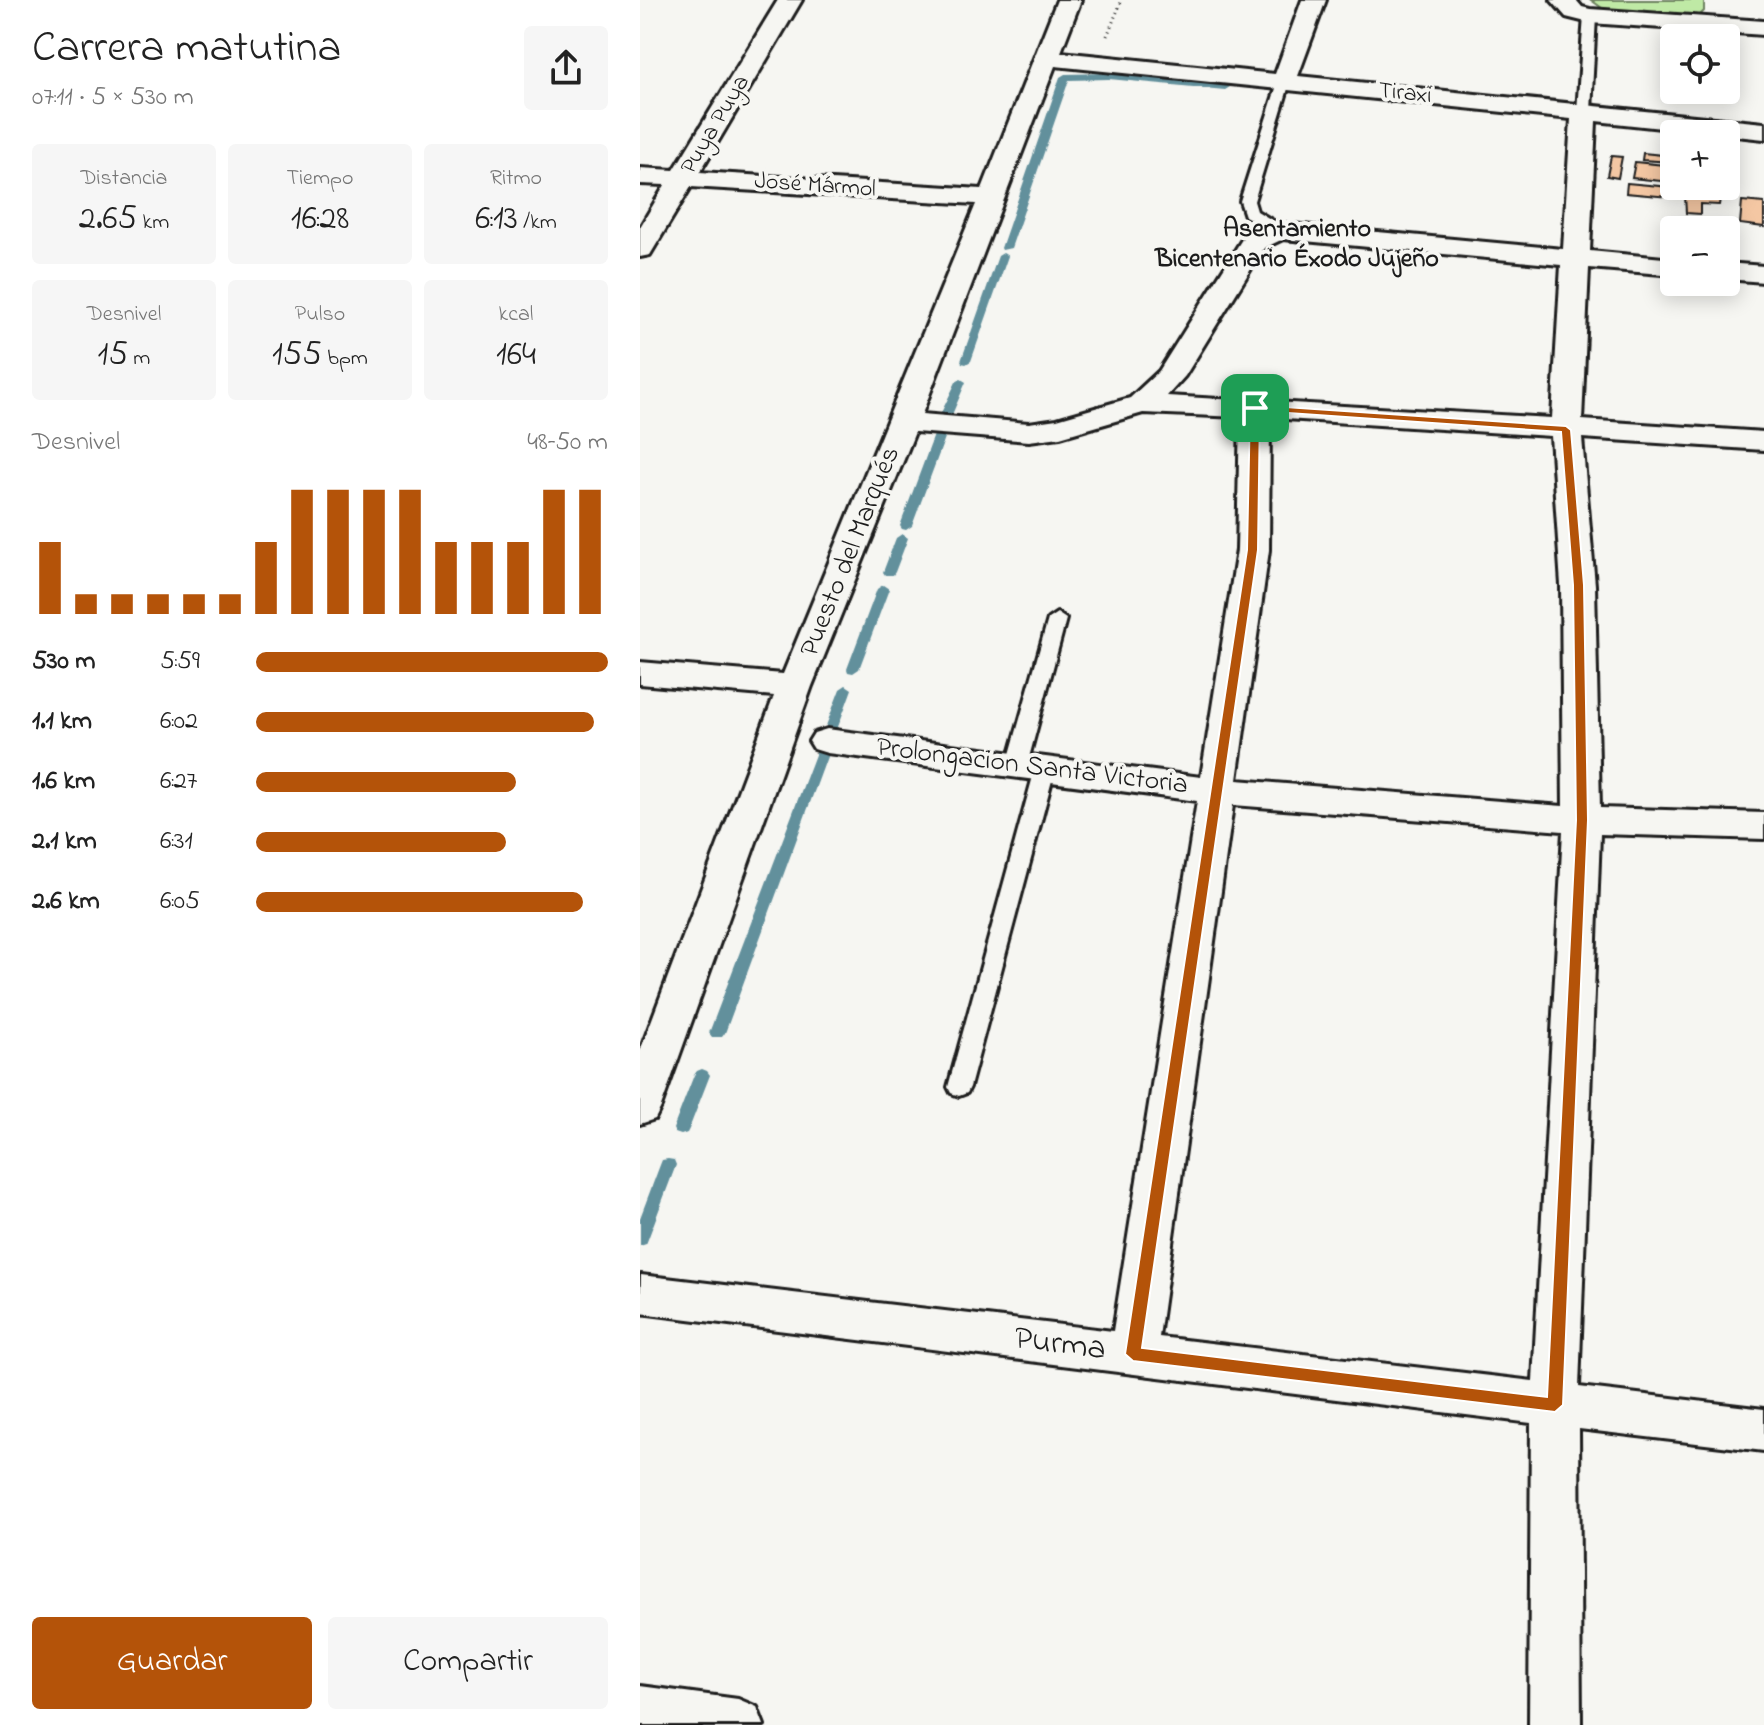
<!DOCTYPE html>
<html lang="es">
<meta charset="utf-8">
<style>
body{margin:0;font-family:"Indie Flower",sans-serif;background:#f6f6f6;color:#222;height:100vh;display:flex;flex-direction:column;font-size:30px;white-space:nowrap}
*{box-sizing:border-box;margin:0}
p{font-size:26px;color:#767676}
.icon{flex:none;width:44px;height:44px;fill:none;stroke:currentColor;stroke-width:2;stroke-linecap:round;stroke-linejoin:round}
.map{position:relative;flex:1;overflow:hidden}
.sheet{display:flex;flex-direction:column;background:#fff;width:640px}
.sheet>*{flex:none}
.controls{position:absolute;left:1020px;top:24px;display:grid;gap:16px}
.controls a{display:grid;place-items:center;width:80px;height:80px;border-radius:8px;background:#fff;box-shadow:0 4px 20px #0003;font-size:40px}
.pin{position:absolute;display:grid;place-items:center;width:68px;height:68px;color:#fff;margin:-34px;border-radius:16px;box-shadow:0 4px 12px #0006}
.round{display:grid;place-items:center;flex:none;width:84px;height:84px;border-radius:8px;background:#f6f6f6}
.overview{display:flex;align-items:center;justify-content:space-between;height:136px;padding:0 32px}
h1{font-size:44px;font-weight:600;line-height:60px}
.figures{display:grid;grid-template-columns:repeat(3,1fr);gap:12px;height:136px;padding:8px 32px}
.figures div{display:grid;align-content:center;border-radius:8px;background:#f6f6f6;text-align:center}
.figures b{font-size:34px;font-weight:600}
.figures small{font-size:22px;font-weight:400}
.figures p{font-size:22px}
.chart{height:224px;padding:16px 32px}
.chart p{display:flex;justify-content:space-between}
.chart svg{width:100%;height:144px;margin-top:8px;stroke:#b45309;stroke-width:6}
.action{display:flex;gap:16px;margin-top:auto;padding:16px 32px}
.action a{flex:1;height:92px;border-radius:8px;background:#b45309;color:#fff;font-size:32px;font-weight:600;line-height:92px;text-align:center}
.action a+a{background:#f6f6f6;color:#222}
ul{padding:0 32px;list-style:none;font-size:26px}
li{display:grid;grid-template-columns:128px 96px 1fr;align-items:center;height:60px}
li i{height:20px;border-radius:10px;background:#b45309}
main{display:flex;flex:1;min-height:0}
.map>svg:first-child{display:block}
</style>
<main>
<section class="sheet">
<div class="overview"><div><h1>Carrera matutina</h1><p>07:11 · 5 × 530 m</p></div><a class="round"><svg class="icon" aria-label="share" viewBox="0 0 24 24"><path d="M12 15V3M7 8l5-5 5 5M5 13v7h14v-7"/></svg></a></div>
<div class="figures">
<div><p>Distancia</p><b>2.65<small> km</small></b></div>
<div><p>Tiempo</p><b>16:28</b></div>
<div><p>Ritmo</p><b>6:13<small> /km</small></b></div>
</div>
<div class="figures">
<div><p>Desnivel</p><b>15<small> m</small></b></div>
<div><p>Pulso</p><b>155<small> bpm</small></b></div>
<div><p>kcal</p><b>164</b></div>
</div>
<div class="chart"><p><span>Desnivel</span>48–50 m</p>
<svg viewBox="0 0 160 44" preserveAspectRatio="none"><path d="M5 44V22M15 44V38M25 44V38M35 44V38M45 44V38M55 44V38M65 44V22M75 44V6M85 44V6M95 44V6M105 44V6M115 44V22M125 44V22M135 44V22M145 44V6M155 44V6"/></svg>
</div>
<ul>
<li><b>530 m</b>5:59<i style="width:100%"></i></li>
<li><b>1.1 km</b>6:02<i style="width:96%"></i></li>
<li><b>1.6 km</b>6:27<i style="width:74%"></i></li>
<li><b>2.1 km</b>6:31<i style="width:71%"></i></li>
<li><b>2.6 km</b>6:05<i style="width:93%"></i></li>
</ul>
<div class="action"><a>Guardar</a><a>Compartir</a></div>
</section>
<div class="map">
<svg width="1124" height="1725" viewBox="0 0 1124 1725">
<rect width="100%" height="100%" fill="#f6f6f2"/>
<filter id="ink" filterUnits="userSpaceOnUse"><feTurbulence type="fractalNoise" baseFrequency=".0125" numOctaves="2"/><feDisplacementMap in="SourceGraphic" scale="16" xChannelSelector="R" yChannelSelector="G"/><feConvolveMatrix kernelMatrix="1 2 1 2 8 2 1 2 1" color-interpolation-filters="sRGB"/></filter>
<g filter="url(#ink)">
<path fill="#bfe9a5" stroke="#6e8260" stroke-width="2" d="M951,0H1064V11L1054,21L969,13Z"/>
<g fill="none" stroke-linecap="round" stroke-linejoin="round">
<path fill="#62909c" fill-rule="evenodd" d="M469,73L585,84L590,87L585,90L469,79L429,80L371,248L362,250L361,248L420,77L425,74Z
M363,253L368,256L331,361L326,364L322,363L321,361L358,256Z
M321,379L326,382L311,417L305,420L301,419L299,417L316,382Z
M300,432L306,435L272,526L266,530L262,529L260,526L294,435Z
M262,534L268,538L255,572L253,575H245L243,572L256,538Z
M243,585L249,589L219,669L213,673L208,672L207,669L237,589Z
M206,685L212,689L85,1033L82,1037H72L69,1033L200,689Z
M62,1069L67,1071L70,1075L49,1129L47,1133L41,1135L35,1133L33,1129L54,1075L57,1071Z
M28,1159L34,1160L36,1165L8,1239L6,1244L0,1246V1218L20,1165L22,1160Z"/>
</g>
<path fill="#f4c7a3" stroke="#1c1c1c" stroke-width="2" d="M1003,153L1032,156V162L1002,160Z
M971,156L982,157L978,178L967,176Z
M995,162L1034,166L1031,182L992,178Z
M987,183L1030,187L1029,197L986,193Z
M1045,195L1080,199L1079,205L1060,204V214L1046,213Z
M1102,201L1124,203V227L1100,224Z"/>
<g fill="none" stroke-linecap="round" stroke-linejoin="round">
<defs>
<path id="lane" d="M950,12L956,16L951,111L944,115L937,111L944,16Z
M644,78L650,82L614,201L617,211L645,228V234L640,235L605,216L600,201L638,82Z
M417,613L426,619L387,765L377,771L367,765L408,619Z
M405,763L415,769L330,1087L327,1093L319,1096L311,1093L308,1087L395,769Z"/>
<path id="street" d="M138,0H162L60,172L342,189L417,0H441L421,52L635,74L662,0H686L658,76L1124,123V139L956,121L950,251L1034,259V275L949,268L942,420L1124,432V450L942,438L955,585L960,808L1124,813V839L960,834L939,1387L1124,1409V1451L939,1429L941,1725H889L891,1423L0,1313L1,1275L473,1331L557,801L187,753L174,749L169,741L174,733L187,729L561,777L597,550L600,417L503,413L420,437L389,441L275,432L172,686L21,1107L15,1119L0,1124V1051L134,696L0,684V662L143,674L336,204L51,187L10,255L0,257V227L25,185L0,184V168L34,170ZM415,66L931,119L923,249L640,223L604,236L519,371L490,398L417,419L389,423L282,414ZM643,239L921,265L912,418L527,396L545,376L624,248ZM630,418L911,436L921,585L923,806L597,780L629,550ZM593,805L923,831L893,1381L519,1337Z
M911,0H936L942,7L950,9L1124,21V35L950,23L926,17Z
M1086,263L1124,266V282L1086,279Z
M0,1686L98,1699L117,1707L124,1725H0Z"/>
</defs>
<use href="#lane" stroke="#1c1c1c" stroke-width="6"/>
<use href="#street" stroke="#1c1c1c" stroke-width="6"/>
<path stroke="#1c1c1c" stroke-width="3" stroke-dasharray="1 4" stroke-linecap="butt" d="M467,36L482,0"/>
<use href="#lane" fill="#f6f6f2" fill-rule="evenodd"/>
<use href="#street" fill="#f6f6f2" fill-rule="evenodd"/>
</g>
</g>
<path fill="#b45309" stroke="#fff" stroke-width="2" fill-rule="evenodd" d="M615,405L926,426L931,430L944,585L948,820L923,1405L915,1412L493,1361L485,1354L607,550L610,408ZM620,411L921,432L933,585L936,820L907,1397L502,1348L618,550Z"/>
<g text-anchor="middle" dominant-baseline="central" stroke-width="8" stroke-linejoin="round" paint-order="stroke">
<g font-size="24" fill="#1c1c1c" stroke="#f6f6f2">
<text transform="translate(765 94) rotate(6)">Tiraxi</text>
<text transform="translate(76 125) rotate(-59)">Puya Puya</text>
<text transform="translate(175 186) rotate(4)">José Mármol</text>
</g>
<g font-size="26" font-weight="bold" fill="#1c1c1c" stroke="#f6f6f2">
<text x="657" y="230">Asentamiento<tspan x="657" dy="30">Bicentenario Éxodo Jujeño</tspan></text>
</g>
<g font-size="28" fill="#1c1c1c" stroke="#f6f6f2">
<text transform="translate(211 552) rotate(-68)">Puesto del Marqués</text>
<text transform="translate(392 767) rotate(7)">Prolongacion Santa Victoria</text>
</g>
<g font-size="34" fill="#1c1c1c" stroke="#f6f6f2">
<text transform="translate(420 1345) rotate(7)">Purma</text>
</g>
</g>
</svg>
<div class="controls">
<a><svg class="icon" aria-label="locate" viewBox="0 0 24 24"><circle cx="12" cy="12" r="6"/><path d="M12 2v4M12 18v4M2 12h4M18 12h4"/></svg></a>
<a>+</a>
<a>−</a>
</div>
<div class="pin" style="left:615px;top:408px;background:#1e9e55"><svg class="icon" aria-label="arrive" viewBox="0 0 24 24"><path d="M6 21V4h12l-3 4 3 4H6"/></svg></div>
</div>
</main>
